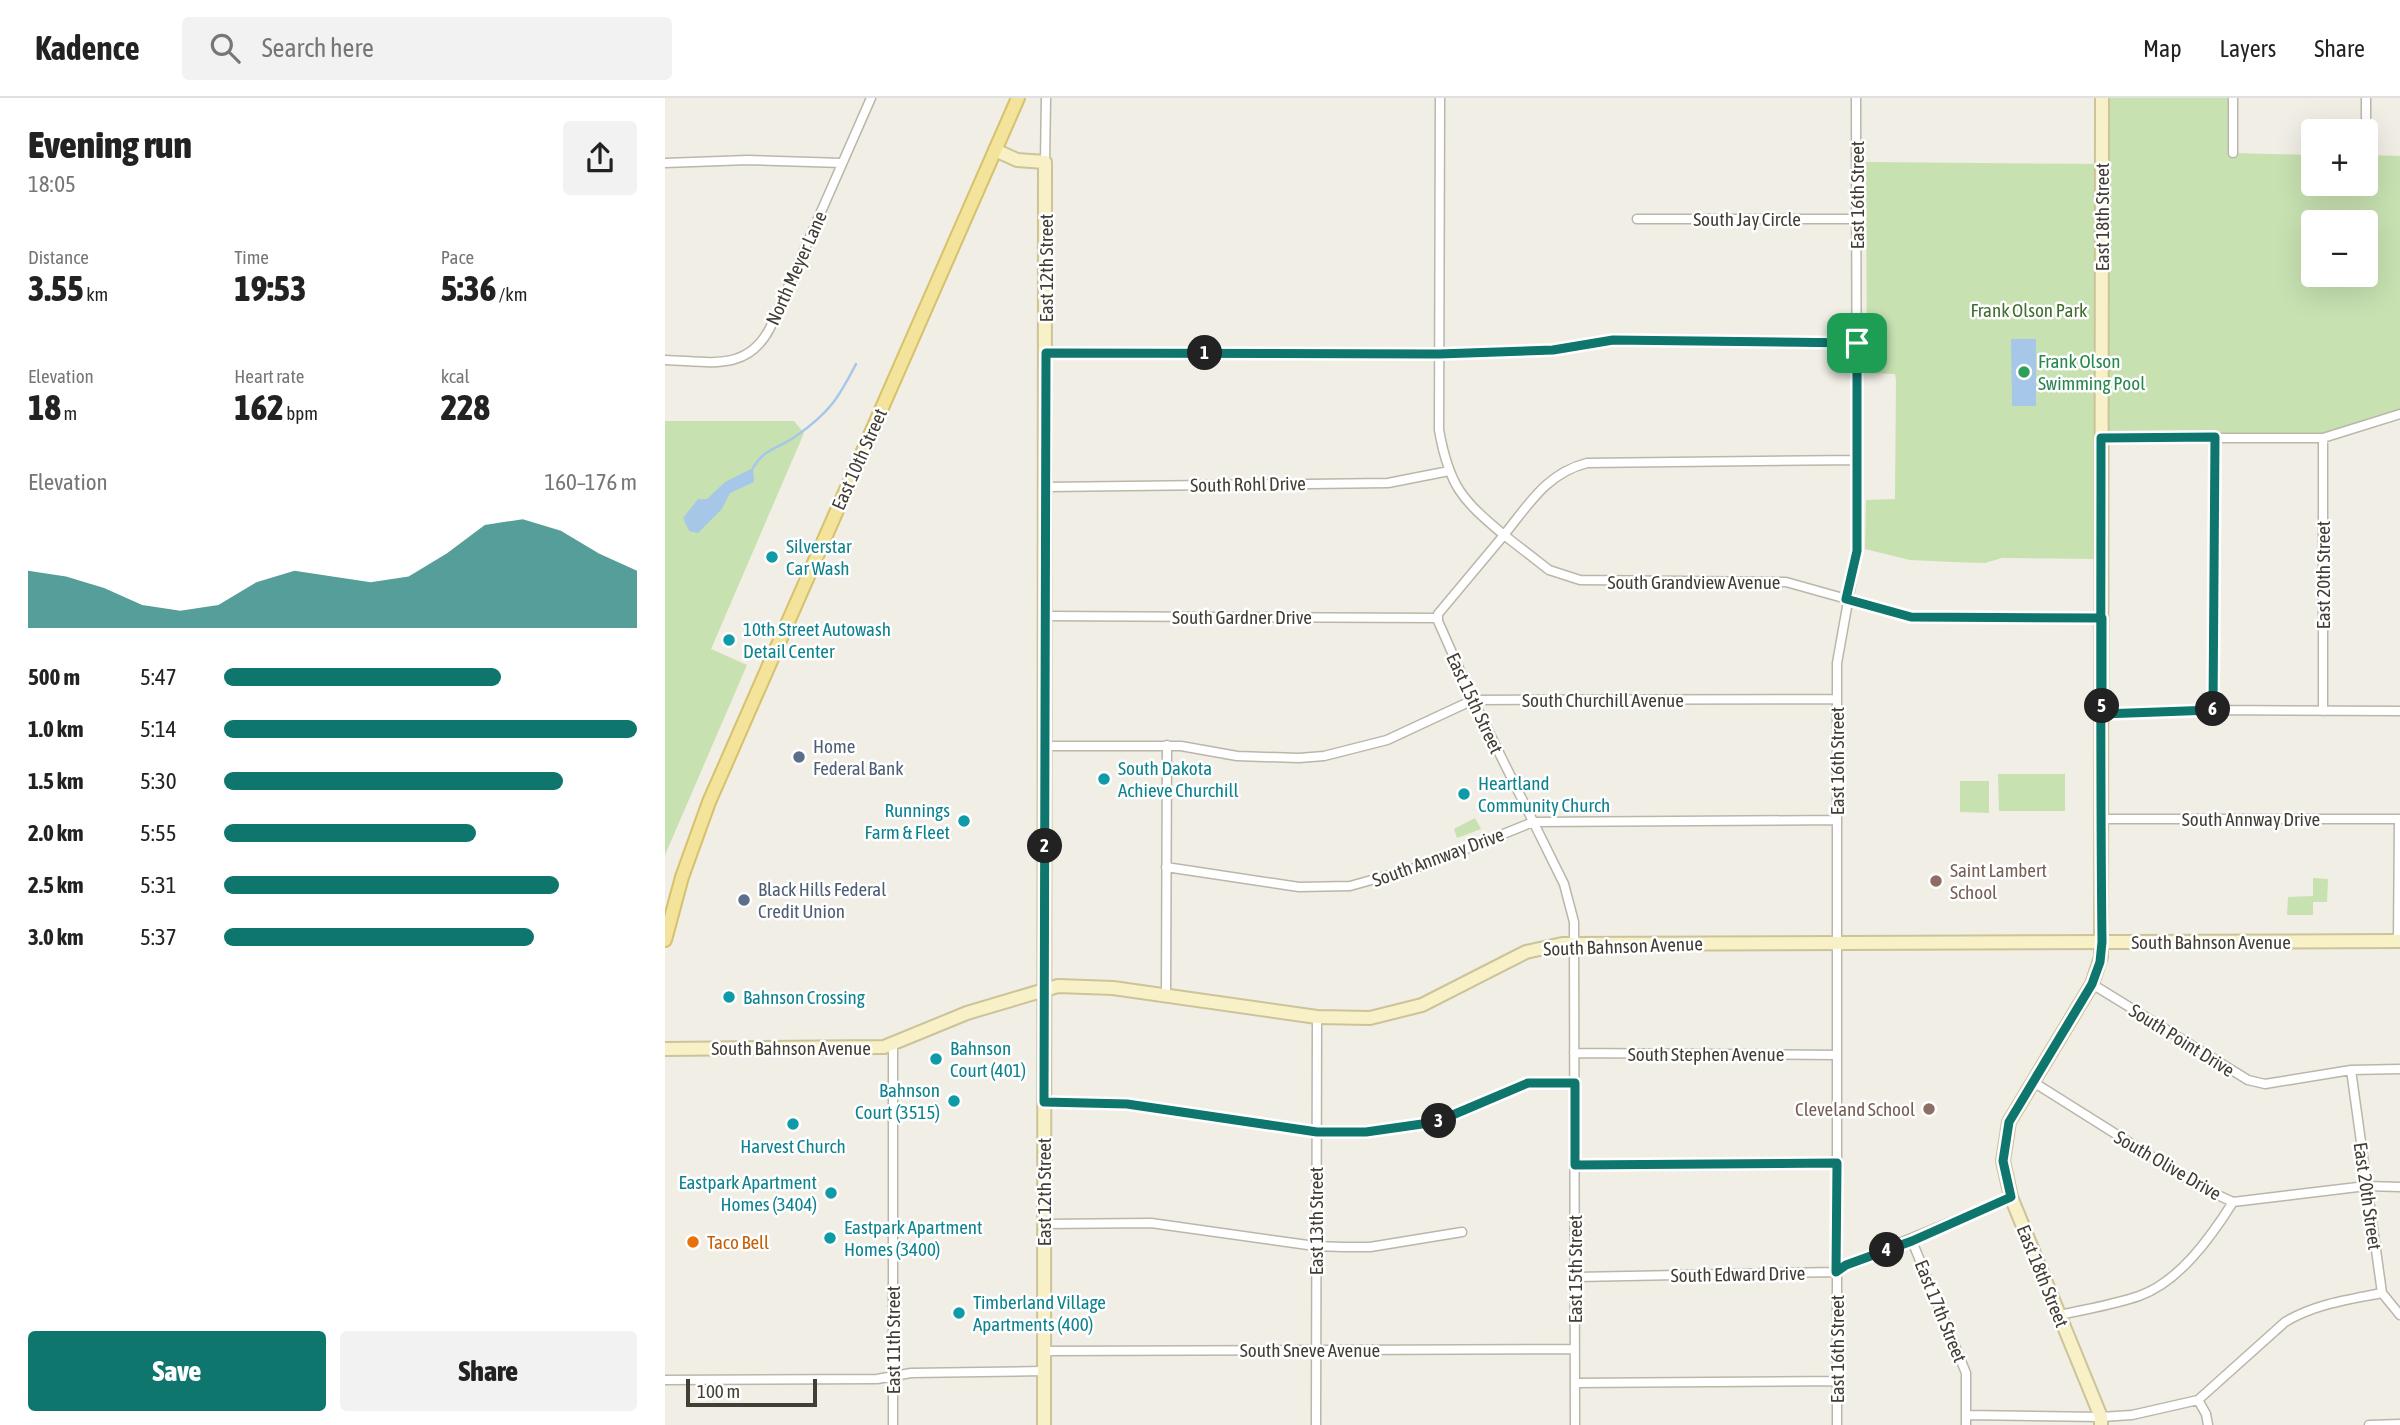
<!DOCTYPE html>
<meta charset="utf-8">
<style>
body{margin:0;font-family:"Asap Condensed",sans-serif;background:#f2f2f2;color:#222;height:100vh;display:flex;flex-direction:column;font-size:26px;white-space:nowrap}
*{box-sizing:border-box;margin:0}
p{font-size:23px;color:#767676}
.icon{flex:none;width:38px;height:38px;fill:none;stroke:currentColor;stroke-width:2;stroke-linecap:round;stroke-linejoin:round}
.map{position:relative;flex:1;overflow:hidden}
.details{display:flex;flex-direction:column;background:#fff;width:665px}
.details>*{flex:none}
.fabs{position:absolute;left:1636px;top:21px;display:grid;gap:14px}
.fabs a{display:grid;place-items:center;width:77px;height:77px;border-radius:7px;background:#fff;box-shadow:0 7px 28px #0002;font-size:35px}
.scale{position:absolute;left:21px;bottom:18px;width:131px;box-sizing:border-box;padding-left:7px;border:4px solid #423e35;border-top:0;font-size:19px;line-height:24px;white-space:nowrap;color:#423e35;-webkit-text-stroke:5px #fff;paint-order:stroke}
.pin{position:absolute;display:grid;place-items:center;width:60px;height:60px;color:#fff;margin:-30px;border-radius:14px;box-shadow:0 4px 10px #0006}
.km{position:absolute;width:35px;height:35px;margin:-18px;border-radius:50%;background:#222;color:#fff;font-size:19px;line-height:35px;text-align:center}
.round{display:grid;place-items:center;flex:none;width:74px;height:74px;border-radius:7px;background:#f2f2f2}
.summary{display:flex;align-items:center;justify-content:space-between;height:119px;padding:0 28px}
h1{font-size:38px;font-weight:800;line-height:52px}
.figures{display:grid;grid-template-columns:repeat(3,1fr);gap:10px;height:119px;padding:7px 28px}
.figures div{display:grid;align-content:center}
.figures b{font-size:35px;font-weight:800}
.figures small{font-size:19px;font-weight:400}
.figures p{font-size:19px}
.chart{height:196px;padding:14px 28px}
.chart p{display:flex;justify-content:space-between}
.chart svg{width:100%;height:126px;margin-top:7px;fill:#0f766e;opacity:.7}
.button{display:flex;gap:14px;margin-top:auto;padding:14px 28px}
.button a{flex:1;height:80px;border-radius:7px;background:#0f766e;color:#fff;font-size:28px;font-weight:800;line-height:80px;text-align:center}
.button a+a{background:#f2f2f2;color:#222}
ul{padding:0 28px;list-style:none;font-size:23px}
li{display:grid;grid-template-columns:112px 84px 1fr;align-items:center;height:52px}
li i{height:18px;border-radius:9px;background:#0f766e}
header{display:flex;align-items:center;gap:42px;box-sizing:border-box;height:98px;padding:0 35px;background:#fff;border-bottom:2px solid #e0e0e0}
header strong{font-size:33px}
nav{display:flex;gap:38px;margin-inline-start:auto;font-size:24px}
.search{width:490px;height:63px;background:#f2f2f2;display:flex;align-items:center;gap:18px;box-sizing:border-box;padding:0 24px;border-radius:7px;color:#767676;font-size:26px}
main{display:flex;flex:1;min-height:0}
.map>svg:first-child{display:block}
</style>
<header>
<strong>Kadence</strong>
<div class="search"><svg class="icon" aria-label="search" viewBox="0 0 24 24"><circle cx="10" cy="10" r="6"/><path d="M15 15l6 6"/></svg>Search here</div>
<nav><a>Map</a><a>Layers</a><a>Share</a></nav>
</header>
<main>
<section class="details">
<div class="summary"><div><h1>Evening run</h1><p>18:05</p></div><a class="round"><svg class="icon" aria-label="share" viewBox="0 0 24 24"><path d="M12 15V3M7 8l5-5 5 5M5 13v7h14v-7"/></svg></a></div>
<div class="figures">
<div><p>Distance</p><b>3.55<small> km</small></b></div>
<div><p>Time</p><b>19:53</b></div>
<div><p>Pace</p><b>5:36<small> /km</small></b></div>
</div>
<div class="figures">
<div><p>Elevation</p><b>18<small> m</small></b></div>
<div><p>Heart rate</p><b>162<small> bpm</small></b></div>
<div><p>kcal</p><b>228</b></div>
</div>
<div class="chart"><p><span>Elevation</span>160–176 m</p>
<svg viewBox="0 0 160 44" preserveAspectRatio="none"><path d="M0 44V24L10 26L20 30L30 36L40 38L50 36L60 28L70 24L80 26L90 28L100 26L110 18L120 8L130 6L140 10L150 18L160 24V44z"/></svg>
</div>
<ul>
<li><b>500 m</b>5:47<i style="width:67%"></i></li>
<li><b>1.0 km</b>5:14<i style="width:100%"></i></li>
<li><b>1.5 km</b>5:30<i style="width:82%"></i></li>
<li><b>2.0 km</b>5:55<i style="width:61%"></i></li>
<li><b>2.5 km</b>5:31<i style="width:81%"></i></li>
<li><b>3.0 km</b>5:37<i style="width:75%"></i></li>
</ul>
<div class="button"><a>Save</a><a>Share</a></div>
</section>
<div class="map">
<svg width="1735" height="1327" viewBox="0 0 1735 1327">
<rect width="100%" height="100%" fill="#f0eee5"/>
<path fill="#c7e1b1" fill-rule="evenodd" d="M1437,0H1568V55L1648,57V86H1701V57L1735,58V316L1658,340H1437L1429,461L1337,460L1320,465L1287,464L1245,462L1200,451L1201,402L1230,401L1231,282L1230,276L1202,275L1201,64L1436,66ZM1648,124H1701V177H1648Z
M0,323H129L139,335L46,551L82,567L0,757Z
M1333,676H1400V713H1334Z
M1295,683H1324V715L1295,714Z
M810,720L816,731L792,740L789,731Z
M1648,780L1663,781L1662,804H1648V817H1622L1623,799L1648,798Z"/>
<path fill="#a7c7e8" d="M1346,241H1371V308H1347Z
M88,370L89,384L65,395L57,411L33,435L24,433L18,420L33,401H42L60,384Z"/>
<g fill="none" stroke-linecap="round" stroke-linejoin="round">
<path stroke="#a7c7e8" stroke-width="2.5" d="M88,370C99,350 115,350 131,338C164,315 173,301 191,266"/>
<defs>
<path id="street" d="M775,0L774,332C784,388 797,402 839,437L773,516V523L808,602L899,786L909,824L910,1327
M1701,40V0
M1568,55V0
M380,64L381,0
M0,65L83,62L177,65
M972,121H1193
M381,255L774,256L888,252L948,242L1192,245
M0,262C43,263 82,275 105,230L206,0
M1436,340H1658L1735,316
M1191,362L922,365C882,375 864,406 839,437L884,472L915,482L1121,484L1246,519L1437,520
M381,389L723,385L784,373
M380,518L773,520
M1548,612L1550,339
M1658,613V340
M1437,616L1548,612L1735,613
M381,648H516L572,658L634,660L659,658L722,642L808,602L1172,601
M1436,721H1735
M501,769L634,789L685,788L764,766L868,724L1172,722
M1733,843L1734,721
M1427,886L1583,982L1600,986L1686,972L1735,971
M501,898L502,647
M228,948V1327
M909,955L1172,957
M1686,972L1717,1195L1735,1217
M1368,984L1535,1089L1568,1104L1701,1088L1735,1089
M379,1004L462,1006L652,1034H701L771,1024L863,985H910
M910,1067L1172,1065
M379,1126L486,1125L650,1148L678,1149H705L797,1134
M1247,1143L1301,1275V1327
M911,1179L1171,1174L1181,1167L1346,1099
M1395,1217C1421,1211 1448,1207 1474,1198C1514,1184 1546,1139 1568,1104
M379,1253L910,1251
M0,1282L212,1281L246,1275L379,1273
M910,1285L1173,1283
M1533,1302L1541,1316L1543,1327
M1302,1317L1436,1319L1467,1317L1533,1302L1620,1224C1650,1206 1682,1202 1717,1195
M651,1327L652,919
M1172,1327V565L1192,453L1191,0
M1704,1327L1735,1326"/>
<path id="secondary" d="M330,52L352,62L380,64L379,1327
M0,951L219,949L302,915L393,888L448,890L652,919L705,920L757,907L861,854L897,846L1735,843
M1436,1327V1319L1346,1099L1338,1063L1344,1024L1427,886L1436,859L1437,0"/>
<path id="primary" d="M0,842L17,779L44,704L353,0"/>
</defs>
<use href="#street" stroke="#bbb6a9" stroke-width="11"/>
<use href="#secondary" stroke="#ccc399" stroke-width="16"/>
<use href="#primary" stroke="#d6c16d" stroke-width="16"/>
<use href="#street" stroke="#fff" stroke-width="8"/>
<use href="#secondary" stroke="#f8f1c7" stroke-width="12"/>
<use href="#primary" stroke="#f3e39b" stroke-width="12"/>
</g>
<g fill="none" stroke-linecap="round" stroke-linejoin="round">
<defs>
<path id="route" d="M1192,245L948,242L888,252L774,256L381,255L379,1004L462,1006L652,1034H701L771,1024L863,985H910V1067L1172,1065L1171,1174L1181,1167L1247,1143L1346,1099L1338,1063L1344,1024L1427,886L1435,864L1437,844C1435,676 1436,508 1436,340L1550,339L1548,612L1437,616V520L1246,519L1181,501L1192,453V245"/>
</defs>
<use href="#route" stroke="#fff" stroke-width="14"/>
<use href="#route" stroke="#0f766e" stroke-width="9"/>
</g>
<circle fill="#2e9e5b" stroke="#fff" stroke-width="2.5" cx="1359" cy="274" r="7"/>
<g fill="#0f9aa8" stroke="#fff" stroke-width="2.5">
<circle cx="107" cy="459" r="7"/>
<circle cx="64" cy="542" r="7"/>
<circle cx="439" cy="681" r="7"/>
<circle cx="799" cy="696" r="7"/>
<circle cx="299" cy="723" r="7"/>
<circle cx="64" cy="899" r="7"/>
<circle cx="271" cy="961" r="7"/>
<circle cx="289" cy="1003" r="7"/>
<circle cx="128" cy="1026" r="7"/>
<circle cx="166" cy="1095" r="7"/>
<circle cx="165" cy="1140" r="7"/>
<circle cx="294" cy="1215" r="7"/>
</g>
<g fill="#5c6f8a" stroke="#fff" stroke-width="2.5">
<circle cx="134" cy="659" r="7"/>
<circle cx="79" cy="802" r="7"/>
</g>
<g fill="#8d6e63" stroke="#fff" stroke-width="2.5">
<circle cx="1271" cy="783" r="7"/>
<circle cx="1264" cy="1011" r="7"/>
</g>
<circle fill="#e8710a" stroke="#fff" stroke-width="2.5" cx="28" cy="1144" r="7"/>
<g text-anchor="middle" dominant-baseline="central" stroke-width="5" stroke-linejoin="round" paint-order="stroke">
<g font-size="19" fill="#423e35" stroke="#fff">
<text transform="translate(1192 97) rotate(-90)">East 16th Street</text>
<text transform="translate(1437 119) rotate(-90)">East 18th Street</text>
<text x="1082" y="121">South Jay Circle</text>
<text transform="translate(131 170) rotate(-66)">North Meyer Lane</text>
<text transform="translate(381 170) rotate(-90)">East 12th Street</text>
<text transform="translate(194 361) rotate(-66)">East 10th Street</text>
<text transform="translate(583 386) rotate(-1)">South Rohl Drive</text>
<text transform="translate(1658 477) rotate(-90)">East 20th Street</text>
<text x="1029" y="484">South Grandview Avenue</text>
<text x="577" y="519">South Gardner Drive</text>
<text x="938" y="602">South Churchill Avenue</text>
<text transform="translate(810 605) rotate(65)">East 15th Street</text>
<text transform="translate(1172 663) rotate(-90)">East 16th Street</text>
<text x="1586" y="721">South Annway Drive</text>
<text transform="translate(773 759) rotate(-20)">South Annway Drive</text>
<text x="1546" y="844">South Bahnson Avenue</text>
<text transform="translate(958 848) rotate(-2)">South Bahnson Avenue</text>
<text transform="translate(1517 942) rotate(32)">South Point Drive</text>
<text x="126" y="950">South Bahnson Avenue</text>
<text x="1041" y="956">South Stephen Avenue</text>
<text transform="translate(1503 1067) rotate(30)">South Olive Drive</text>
<text transform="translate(379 1094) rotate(-90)">East 12th Street</text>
<text transform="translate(1703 1098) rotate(82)">East 20th Street</text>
<text transform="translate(651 1123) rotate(-90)">East 13th Street</text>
<text transform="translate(910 1171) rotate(-90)">East 15th Street</text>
<text transform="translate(1073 1176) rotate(-1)">South Edward Drive</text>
<text transform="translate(1378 1178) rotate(68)">East 18th Street</text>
<text transform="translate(1276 1213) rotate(68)">East 17th Street</text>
<text transform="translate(228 1242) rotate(-90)">East 11th Street</text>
<text transform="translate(1172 1251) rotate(-90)">East 16th Street</text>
<text x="645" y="1252">South Sneve Avenue</text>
</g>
<g font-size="19" fill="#416d2f" stroke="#fff">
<text x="1364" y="212">Frank Olson Park</text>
</g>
<g font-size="19" fill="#27864d" stroke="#fff" text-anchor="start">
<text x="1373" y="263">Frank Olson<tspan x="1373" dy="22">Swimming Pool</tspan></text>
</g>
<g font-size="19" fill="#0d838f" stroke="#fff" text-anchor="start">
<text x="121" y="448">Silverstar<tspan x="121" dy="22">Car Wash</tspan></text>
<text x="78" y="531">10th Street Autowash<tspan x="78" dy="22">Detail Center</tspan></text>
<text x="453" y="670">South Dakota<tspan x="453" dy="22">Achieve Churchill</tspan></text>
<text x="813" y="685">Heartland<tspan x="813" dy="22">Community Church</tspan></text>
<text x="285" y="712" text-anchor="end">Runnings<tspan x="285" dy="22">Farm &amp; Fleet</tspan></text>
<text x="78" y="899">Bahnson Crossing</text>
<text x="285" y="950">Bahnson<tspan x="285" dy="22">Court (401)</tspan></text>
<text x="275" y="992" text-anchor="end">Bahnson<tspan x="275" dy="22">Court (3515)</tspan></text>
<text x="128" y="1048" text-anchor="middle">Harvest Church</text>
<text x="152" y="1084" text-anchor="end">Eastpark Apartment<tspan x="152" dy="22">Homes (3404)</tspan></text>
<text x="179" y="1129">Eastpark Apartment<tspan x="179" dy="22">Homes (3400)</tspan></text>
<text x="308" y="1204">Timberland Village<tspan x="308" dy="22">Apartments (400)</tspan></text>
</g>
<g font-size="19" fill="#4e5e75" stroke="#fff" text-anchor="start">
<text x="148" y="648">Home<tspan x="148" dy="22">Federal Bank</tspan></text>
<text x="93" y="791">Black Hills Federal<tspan x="93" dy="22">Credit Union</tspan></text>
</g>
<g font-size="19" fill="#785e54" stroke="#fff" text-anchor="start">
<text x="1285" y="772">Saint Lambert<tspan x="1285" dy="22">School</tspan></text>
<text x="1250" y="1011" text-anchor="end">Cleveland School</text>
</g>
<g font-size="19" fill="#c56008" stroke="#fff" text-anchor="start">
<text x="42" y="1144">Taco Bell</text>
</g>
</g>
</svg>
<div class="fabs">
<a>+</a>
<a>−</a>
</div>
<div class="scale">100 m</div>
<div class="pin" style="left:1192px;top:245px;background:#1e9e55"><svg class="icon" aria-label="arrive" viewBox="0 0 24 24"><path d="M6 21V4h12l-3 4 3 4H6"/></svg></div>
<b class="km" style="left:540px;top:255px">1</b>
<b class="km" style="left:380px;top:748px">2</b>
<b class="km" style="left:774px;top:1023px">3</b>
<b class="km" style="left:1222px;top:1152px">4</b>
<b class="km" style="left:1437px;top:608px">5</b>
<b class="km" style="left:1548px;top:611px">6</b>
</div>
</main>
